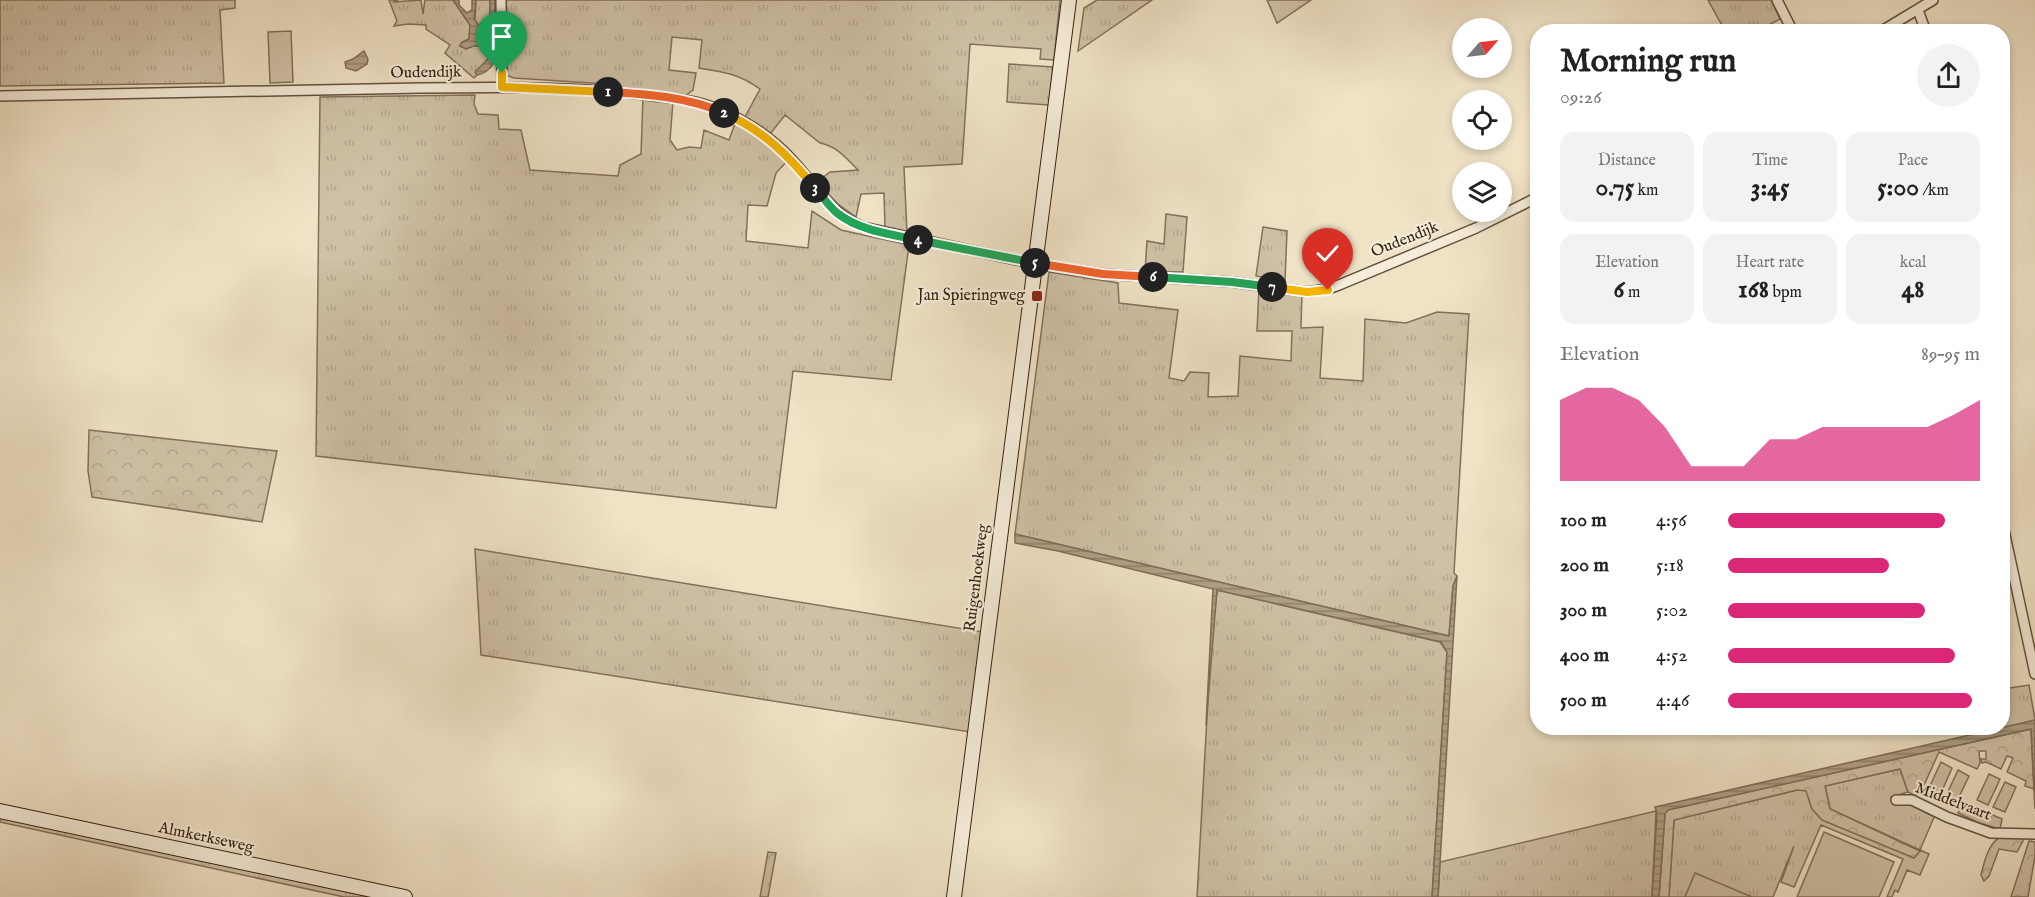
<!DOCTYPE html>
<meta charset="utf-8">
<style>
body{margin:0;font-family:"IM FELL English",serif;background:#f2f2f2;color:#222;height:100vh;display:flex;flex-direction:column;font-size:22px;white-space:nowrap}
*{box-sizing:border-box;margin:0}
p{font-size:20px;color:#767676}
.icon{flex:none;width:33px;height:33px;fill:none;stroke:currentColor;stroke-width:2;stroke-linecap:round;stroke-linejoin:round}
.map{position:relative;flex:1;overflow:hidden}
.drawer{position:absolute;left:1530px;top:24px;width:480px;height:711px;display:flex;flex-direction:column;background:#fff;border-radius:24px;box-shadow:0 3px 9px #0003}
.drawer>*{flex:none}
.needle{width:39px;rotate:62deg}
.tools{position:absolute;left:1452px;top:18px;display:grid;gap:12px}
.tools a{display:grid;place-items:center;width:60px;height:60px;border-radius:50%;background:#fff;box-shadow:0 3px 9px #0003;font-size:30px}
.pin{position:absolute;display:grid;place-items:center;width:51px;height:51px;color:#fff;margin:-62px -26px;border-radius:50% 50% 50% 0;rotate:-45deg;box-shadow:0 0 6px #0007}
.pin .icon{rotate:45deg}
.km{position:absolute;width:30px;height:30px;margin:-15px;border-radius:50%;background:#222;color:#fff;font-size:16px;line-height:30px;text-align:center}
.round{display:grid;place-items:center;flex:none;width:63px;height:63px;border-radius:32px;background:#f2f2f2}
.headline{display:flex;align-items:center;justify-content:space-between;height:102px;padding:0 30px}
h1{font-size:33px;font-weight:700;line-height:45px}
.figures{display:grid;grid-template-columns:repeat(3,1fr);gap:9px;height:102px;padding:6px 30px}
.figures div{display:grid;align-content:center;border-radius:15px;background:#f2f2f2;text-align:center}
.figures b{font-size:26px;font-weight:700}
.figures small{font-size:16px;font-weight:400}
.figures p{font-size:16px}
.chart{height:168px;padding:12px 30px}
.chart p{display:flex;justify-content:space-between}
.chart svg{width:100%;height:108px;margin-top:6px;fill:#db2777;opacity:.7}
ul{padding:0 30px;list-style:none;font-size:20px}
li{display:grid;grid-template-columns:96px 72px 1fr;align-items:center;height:45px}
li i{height:15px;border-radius:8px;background:#db2777}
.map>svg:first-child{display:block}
</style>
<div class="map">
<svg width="2035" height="897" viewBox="0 0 2035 897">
<defs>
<pattern id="grass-tufts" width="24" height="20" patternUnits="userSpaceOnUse" patternTransform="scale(1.5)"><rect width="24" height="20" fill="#cfc1a6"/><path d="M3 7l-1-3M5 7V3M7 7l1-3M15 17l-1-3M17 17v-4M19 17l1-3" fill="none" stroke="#b2a68e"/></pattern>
<pattern id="forest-crowns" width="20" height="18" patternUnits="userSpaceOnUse" patternTransform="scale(1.5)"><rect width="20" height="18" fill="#cfc1a6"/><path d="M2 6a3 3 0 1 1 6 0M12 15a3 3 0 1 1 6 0" fill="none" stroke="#b2a68e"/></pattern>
<pattern id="water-rules" width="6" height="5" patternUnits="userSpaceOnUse" patternTransform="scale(1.5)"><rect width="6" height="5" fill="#b0a087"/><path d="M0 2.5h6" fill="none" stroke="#90826d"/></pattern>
</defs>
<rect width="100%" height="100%" fill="#efe2c5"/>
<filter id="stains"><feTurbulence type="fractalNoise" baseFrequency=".00333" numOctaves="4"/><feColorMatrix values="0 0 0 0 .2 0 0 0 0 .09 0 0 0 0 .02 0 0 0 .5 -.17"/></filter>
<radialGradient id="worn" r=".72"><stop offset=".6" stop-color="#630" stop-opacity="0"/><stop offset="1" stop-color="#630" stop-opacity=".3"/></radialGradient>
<path fill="url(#grass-tufts)" stroke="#82715b" stroke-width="1.5" d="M0,0H235V8L220,10L224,83L0,86Z
M389,0H398L393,2L421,0L423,14L425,0H453L470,25L469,39L462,42L460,46L466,49L473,46H477L490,39C490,56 490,60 476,71L477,75L474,78L445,53L450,45L426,29V25L408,24L394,26L397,21Z
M476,0H490V36L486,35L475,21Z
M504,0H1060L1054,60L1040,59L1041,49L970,44L962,164L904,167L907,233L885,228L884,193L861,194L856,217L838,204L817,182L830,172L858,170C847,159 837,146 820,143L785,115L770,134L745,117L760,89C739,74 725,72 699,68L702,40L672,37L669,70L696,73L693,90L685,96L618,89L615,85L607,84L514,78L508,76L506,68Z
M1097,0H1152L1078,51L1084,8Z
M1267,0H1311L1277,23Z
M1708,0H1771L1780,19L1758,31H1725Z
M1009,64L1053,67L1049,105L1007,102Z
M475,95L474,104L478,114L498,115L499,129L521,130L530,170L618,176L620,165L641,154L643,97L673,101L670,140L677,150L689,147L701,148L704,130L729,140L736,121L763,138L788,160L776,173L767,206L748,205L746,241L808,248L812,211L841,230L909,245L891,380L793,371L776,508L316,456L320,97Z
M1166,214L1187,217L1183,272L1145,271L1147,241L1164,244Z
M1263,227L1287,231L1285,281L1256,276Z
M1049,272L1118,283L1119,303L1178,310L1169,378L1184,381L1190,372L1209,373L1208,397L1238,396L1240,356L1291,361L1292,331H1257L1259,287L1302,293L1301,328L1323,327L1320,378L1363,381L1365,319L1406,323L1437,312L1469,314L1454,573L1457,576L1453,586L1449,636L1015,534Z
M475,549L983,632L970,732L481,655Z
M1217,590L1440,642L1447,652L1432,897H1197L1211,645Z
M2029,685L2035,720L1995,730L1994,728H2002L2003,689Z
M1900,769L1908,792L1891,797L1893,804L1912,805L1935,815L1920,850L1929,854L1920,875L1907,870L1898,892L1895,890L1892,897H1887L1903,859L1821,825L1794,887L1781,882L1794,846L1773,897H1669L1674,820L1797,790H1805L1807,792L1812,809L1914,858L1920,850L1830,809L1825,786Z
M1656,811L1652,897H1438L1440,862Z
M0,817L371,897H344L0,822Z"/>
<path fill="url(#forest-crowns)" stroke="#82715b" stroke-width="1.5" d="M89,430L277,451L262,522L92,497L88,471Z
M2031,729L2034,789L2025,786L2026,781L2007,772L2013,758L2007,756L2001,769L1986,762L1982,763L1981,759H1986V751H1979L1980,763L1977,769L1939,752L1920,794L1914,795L1908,792L1900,769L1825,786L1830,809L1920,851L1914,858L1822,820L1812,809L1806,791L1797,790L1674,820L1669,897H1659L1665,814L1667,810Z
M1963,802L2002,819L2000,829L1979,823L1958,813Z
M2000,837H2022L2023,841L2017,852L1999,849L1989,876L1984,881L1981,875C1984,863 1988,844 2000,837Z
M2029,841L2035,842V856L2028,897H2011Z
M768,852L776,853L768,897H760Z"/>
<path fill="#cfc1a6" stroke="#82715b" stroke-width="1.5" d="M291,31L293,82L270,83L268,32Z
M1941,762L1952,768L1941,793L1929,788Z
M1958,770L1969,776L1957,801L1946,796Z
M1989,774L2000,779L1988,805L1977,800Z
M2005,782L2016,787L2005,812L1993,807Z
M1824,832L1894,862L1879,897H1797Z
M1695,873L1752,897H1685Z"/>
<path fill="url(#water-rules)" stroke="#7f6d57" stroke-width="1.5" d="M453,0H459V5L467,13L472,10V0H476L474,19L487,36L490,35V0H495L494,62C491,69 484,74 477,75L475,72L489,58L490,39L477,46H473L466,49L460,46L461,43L469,39L470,25Z
M364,51L368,59L367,64L356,71L346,68L345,62L353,59Z
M1015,534L1449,636L1453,586L1457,576L1438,897H1432L1447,652L1441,642L1217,590L1206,725L1213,589L1058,551L1015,543Z
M2035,720V809L2031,729L1668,810L1665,814L1659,897H1652L1657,813L1655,807Z"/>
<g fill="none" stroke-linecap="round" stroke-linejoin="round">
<defs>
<path id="street" d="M501,0L502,87
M1777,0L1793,32
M1918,10L1926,32
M1880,32L1933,0
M0,96C140,93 280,90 420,88C498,87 576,86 653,96C670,98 687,99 703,104C737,114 771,136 794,162C819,189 827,211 863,227L1035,264L1103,274L1232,282L1307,292L1328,289L1339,285L1476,228L1538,197
M2002,521L2035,674
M1896,800H1912L1947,817L1991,833L2035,834"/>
<path id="secondary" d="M0,811L405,897
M954,897L1069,0"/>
</defs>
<use href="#street" stroke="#64513d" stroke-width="12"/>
<use href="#secondary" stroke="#352110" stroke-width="16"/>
<use href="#street" stroke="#f5ecd9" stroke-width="9"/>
<use href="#secondary" stroke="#f5ecd9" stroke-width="14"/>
</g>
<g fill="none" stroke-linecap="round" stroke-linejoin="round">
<defs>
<path id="split-1" d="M502,73V87L608,92"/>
<path id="split-2" d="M608,92C648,94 688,97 724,113"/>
<path id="split-3" d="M724,113C763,130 789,156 815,188"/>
<path id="split-4" d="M815,188C822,196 829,206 837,213C860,231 890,234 918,240"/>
<path id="split-5" d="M918,240L1035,263"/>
<path id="split-6" d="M1035,263L1103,274L1153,277"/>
<path id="split-7" d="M1153,277L1232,282L1272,287"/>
<path id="split-8" d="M1272,287L1307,292L1328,290"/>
</defs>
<use href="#split-1" stroke="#fff" stroke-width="12"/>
<use href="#split-2" stroke="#fff" stroke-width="12"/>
<use href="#split-3" stroke="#fff" stroke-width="12"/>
<use href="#split-4" stroke="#fff" stroke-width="12"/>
<use href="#split-5" stroke="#fff" stroke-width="12"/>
<use href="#split-6" stroke="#fff" stroke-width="12"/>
<use href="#split-7" stroke="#fff" stroke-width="12"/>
<use href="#split-8" stroke="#fff" stroke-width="12"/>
<use href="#split-1" stroke="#f5b400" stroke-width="8"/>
<use href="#split-2" stroke="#f0652b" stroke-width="8"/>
<use href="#split-3" stroke="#f5b400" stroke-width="8"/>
<use href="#split-4" stroke="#22a559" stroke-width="8"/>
<use href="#split-5" stroke="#22a559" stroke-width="8"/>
<use href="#split-6" stroke="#f0652b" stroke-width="8"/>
<use href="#split-7" stroke="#22a559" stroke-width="8"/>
<use href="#split-8" stroke="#f5b400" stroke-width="8"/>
</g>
<rect fill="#8f2418" stroke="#f5ecd9" stroke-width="2" x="1031" y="290" width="12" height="12" rx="3"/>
<g text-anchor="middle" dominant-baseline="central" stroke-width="4.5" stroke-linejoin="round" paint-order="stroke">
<g font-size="16" fill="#352110" stroke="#f5ecd9">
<text transform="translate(426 73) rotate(-1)">Oudendijk</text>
<text transform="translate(1405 240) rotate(-22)">Oudendijk</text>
<text transform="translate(977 578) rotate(-83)">Ruigenhoekweg</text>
<text transform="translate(1953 802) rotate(21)">Middelvaart</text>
<text transform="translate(206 838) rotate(12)">Almkerkseweg</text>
</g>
<g font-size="16" fill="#352110" stroke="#f5ecd9" text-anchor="end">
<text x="1025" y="296">Jan Spieringweg</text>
</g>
</g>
<rect width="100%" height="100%" filter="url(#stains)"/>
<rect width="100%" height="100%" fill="url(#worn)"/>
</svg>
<div class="tools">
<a><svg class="needle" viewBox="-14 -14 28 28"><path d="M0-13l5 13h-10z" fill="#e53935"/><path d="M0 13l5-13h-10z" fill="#767676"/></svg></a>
<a><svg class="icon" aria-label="locate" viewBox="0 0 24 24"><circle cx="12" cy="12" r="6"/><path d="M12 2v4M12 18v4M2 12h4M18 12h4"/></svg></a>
<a><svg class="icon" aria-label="layers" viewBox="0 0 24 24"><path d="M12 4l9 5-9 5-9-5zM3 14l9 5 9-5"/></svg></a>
</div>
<div class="pin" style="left:502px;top:73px;background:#1e9e55"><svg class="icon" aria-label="arrive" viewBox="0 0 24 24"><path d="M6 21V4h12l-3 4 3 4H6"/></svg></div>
<div class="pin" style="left:1328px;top:290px;background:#d93025"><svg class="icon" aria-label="check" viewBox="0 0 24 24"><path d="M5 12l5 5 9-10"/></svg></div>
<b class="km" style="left:608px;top:92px">1</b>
<b class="km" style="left:724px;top:113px">2</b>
<b class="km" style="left:815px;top:188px">3</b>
<b class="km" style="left:918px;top:240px">4</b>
<b class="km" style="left:1035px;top:263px">5</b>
<b class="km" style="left:1153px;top:277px">6</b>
<b class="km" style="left:1272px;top:287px">7</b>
<section class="drawer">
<div class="headline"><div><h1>Morning run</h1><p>09:26</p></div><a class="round"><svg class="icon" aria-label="share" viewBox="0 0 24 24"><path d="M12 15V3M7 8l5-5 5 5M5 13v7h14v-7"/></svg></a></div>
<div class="figures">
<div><p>Distance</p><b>0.75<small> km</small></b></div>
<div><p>Time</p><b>3:45</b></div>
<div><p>Pace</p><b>5:00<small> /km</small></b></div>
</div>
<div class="figures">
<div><p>Elevation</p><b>6<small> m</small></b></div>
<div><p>Heart rate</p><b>168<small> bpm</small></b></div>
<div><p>kcal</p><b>48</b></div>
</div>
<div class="chart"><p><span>Elevation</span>89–95 m</p>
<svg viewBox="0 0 160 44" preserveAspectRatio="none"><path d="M0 44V11L10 6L20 6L30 11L40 22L50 38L60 38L70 38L80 27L90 27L100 22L110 22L120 22L130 22L140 22L150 17L160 11V44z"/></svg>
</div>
<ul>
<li><b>100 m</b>4:56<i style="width:86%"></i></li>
<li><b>200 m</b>5:18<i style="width:64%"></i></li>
<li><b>300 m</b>5:02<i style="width:78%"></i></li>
<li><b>400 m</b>4:52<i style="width:90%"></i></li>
<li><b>500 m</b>4:46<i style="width:97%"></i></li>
</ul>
</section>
</div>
